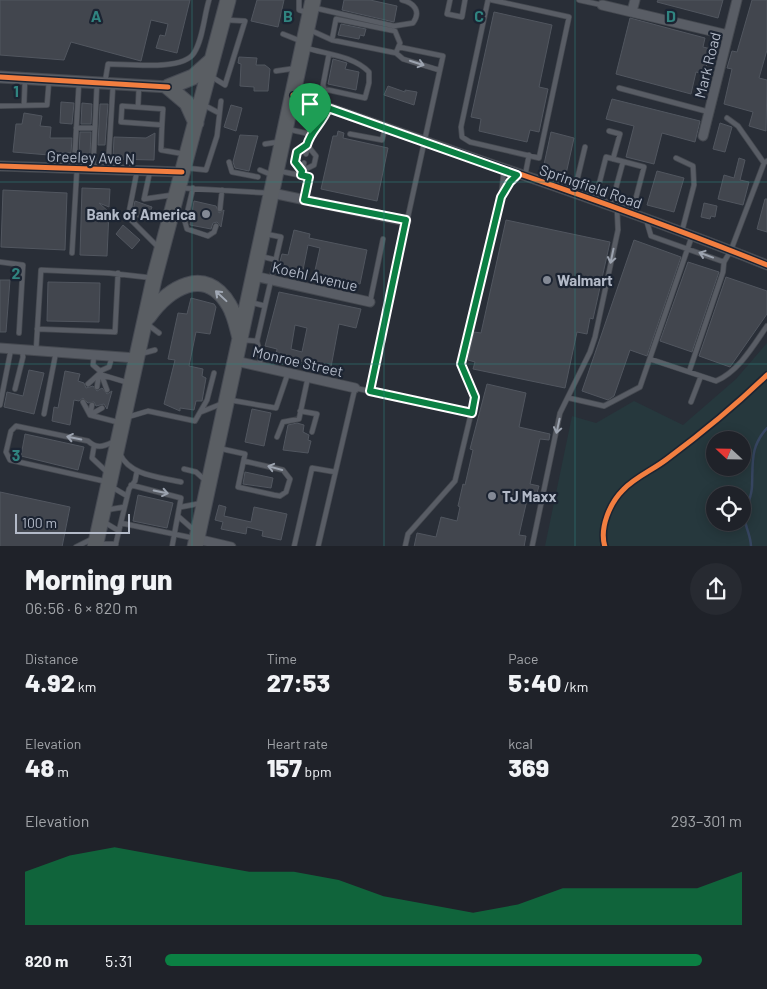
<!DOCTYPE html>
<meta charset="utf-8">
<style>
body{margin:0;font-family:Barlow,sans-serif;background:#272a31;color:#f1f3f6;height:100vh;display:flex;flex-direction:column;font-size:19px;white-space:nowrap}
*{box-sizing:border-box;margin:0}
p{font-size:16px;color:#a1a4a8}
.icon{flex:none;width:28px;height:28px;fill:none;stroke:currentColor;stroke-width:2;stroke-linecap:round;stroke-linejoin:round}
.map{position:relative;height:546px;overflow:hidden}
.sheet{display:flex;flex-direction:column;background:#1f2229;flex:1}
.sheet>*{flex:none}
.needle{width:32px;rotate:292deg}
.controls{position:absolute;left:706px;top:431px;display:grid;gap:10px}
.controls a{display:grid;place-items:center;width:45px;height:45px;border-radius:50%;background:#1f2229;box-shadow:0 2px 12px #0003,0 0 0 1px #3c3f46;font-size:25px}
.scale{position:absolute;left:15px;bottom:12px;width:115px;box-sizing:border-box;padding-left:5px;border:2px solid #b3bac8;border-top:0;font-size:14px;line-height:18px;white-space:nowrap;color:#b3bac8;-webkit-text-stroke:4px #1c2432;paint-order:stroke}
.pin{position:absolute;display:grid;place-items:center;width:42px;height:42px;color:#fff;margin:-51px -21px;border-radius:50% 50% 50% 0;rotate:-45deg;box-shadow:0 0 5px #0007}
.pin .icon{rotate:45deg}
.round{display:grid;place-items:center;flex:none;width:52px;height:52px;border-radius:26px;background:#272a31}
.head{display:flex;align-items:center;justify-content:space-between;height:85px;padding:0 25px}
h1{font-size:28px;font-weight:800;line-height:38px}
.stats{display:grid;grid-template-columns:repeat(3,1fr);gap:8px;height:85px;padding:5px 25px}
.stats div{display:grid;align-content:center}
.stats b{font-size:25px;font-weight:800}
.stats small{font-size:14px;font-weight:400}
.stats p{font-size:14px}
.chart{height:140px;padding:10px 25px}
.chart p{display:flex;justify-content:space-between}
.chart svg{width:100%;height:90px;margin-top:5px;fill:#0b8043;opacity:.7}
ul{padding:0 25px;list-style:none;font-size:16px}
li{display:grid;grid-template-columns:80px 60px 1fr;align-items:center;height:38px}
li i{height:12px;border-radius:6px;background:#0b8043}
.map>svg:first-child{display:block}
</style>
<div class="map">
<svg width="767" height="547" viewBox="0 0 767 547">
<rect width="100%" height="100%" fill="#292e37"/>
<path fill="#26383d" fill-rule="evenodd" d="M767,343V546H545L572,416L596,423L634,401L683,425L736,379ZM715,440H742V468H715ZM715,495H742V522H715Z"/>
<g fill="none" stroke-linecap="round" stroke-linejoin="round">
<path stroke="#364560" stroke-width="2.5" d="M751,547C751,536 746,529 745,520C745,508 752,497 752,486C753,462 750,447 767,428"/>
</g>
<path fill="#42464e" stroke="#51565f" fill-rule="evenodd" d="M0,0H190L177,53L156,48L160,35L165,36L168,24L151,20L141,61L71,42L64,60L0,55Z
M257,0H284L278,27L251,21Z
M344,0H370L397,6L394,22L342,10Z
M658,0H723L718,18L657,2Z
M752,0H767V50L759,78L767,80L766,131L749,126L753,112L724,104L732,69L727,68L732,51L737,52Z
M494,12L552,25L539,87L548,89L539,132L530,130L527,142L479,131L481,119L471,117Z
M630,18L705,38L703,47L711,49L704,74L696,72L691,94L616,74Z
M341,24L366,29L364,36L360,35L359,39L338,35Z
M239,57L257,58L256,65H265L270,69L268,91H254V87L240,86L241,64L238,63Z
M333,59L347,63L345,69L359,72L356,90L328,84Z
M388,86L405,92V90L417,92L414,105L384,95Z
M612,99L700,121L695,142L662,133L654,164L626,157L634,126L606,119Z
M61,102L74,103L72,124L60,123Z
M82,103L92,104L91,124H81Z
M100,104H108L105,145H98Z
M231,105L242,108L236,131L224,127Z
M24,113L42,116L40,126L51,127L50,138H72L71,153L49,152V155L13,152L16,124H22Z
M720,123L732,127L725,152L713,149Z
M338,131L344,133L343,138L388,148L377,201L321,189L333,136H337Z
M80,132H91L90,155L79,154Z
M551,132L574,138L566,174L543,169Z
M155,133L154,160L113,159L114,137L146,138Z
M240,135L258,136L249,171L235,168L233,162Z
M739,158L745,160L740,180L749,182L743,205L718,199L724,175L734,178Z
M657,171L684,178L674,212L647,205Z
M82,188L110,189L109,207L99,203L109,212L107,256L80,255Z
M3,190L67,193L65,250L1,247Z
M765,199H767V232L757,229Z
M135,201L152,207L147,220L132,215Z
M194,201L216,206L219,213L224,210L221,227L217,222L213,223L211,229L190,225Z
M704,203L717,206L715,217L711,216L710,219L701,217Z
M506,220L610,242L593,319L590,318L587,334L577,332L565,388L473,369L475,362L468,360L474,332L481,333Z
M123,225L140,240L132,249L116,234Z
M294,230L310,234L309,238L367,250L360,284L314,275L320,248L308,245L302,275L278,269L282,254L288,255Z
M634,240L681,257L647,356L630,350L614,396L608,400L582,391Z
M688,262L719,272L692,352L660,341Z
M726,277L767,291V314L730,367L699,356Z
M0,280H10L6,332H0Z
M48,282L100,283L99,322L47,321Z
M279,292L361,309L356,328L339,324L331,367L276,356L277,349L265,346ZM295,325L307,328L302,352L291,349Z
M191,298L214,304L216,307L210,334L196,332L189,366L203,369L202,376L206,378L202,401H196L194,410L180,408V411L164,404L175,360L168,359L178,313L187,314Z
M29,370L44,373L34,414L4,407L7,392L23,396Z
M65,371L80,374L78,381L84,383L86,388L93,386L97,391L102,388L107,394L112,391L107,409L104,404L96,406L94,402L88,403L83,398L79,401L74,400L70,425L52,421L54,407L58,408Z
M487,384L526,393L519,427L550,434L549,440L540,439L530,484L539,486L537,493L529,491L519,535L526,536L524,547H414L417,533L436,537L441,517L457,521L460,507L458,506L463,484L465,485L473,450L470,449Z
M252,409L271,413L264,446L245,442Z
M297,423L304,425L303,432L309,435L308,440L311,441L308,453L283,450L288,425Z
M25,434L84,447L78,470L21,456Z
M245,472L273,478L271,488L243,484Z
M0,492L70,507L62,547H0Z
M138,495L173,503L167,528L133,521Z
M219,505L226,507L224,516L251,522L254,507L287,514L281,540L262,536L263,531L247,527L246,534L221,529L223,522L215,520Z"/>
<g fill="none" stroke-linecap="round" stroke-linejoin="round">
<defs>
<path id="service" d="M299,0V10L308,13
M450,0L447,14L462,17L465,0
M488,0L461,127L462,137L470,142L539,158L569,17L492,0
M579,0L602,5
M315,8L394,26L413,23C421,12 415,3 402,0
M310,30L332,40L396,53L400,43L395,31L336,19L332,40
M283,34L303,42
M306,48C326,54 354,56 369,72V83L365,98L324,89L323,85L329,54
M396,53L403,59L439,70
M276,71L297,68
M212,77L225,85L245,21L227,20
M105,82L108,64C129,64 183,71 194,53C203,39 204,16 209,0
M619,88L709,112
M202,104L219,113
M24,105L25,80
M0,106L47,105L49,81
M122,106L163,109L162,125L121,122Z
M138,107L139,86
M727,118L738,126L764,163
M162,125L161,150L184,154
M76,128H95
M287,129L310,134
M609,131L620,134L613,159
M350,134L382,140L385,129
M265,144L278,142
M307,145L316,156L314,165L302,171L295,162L297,152Z
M306,154L310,134L325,117L328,108
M676,158L693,166L694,185L682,231
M229,162L232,172L258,177
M74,168L79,82
M187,168L206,170L217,136L221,101
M93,169L97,83
M108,169L113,85
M260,170L272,175
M137,171L128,217L159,248
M150,171L144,199L172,195
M279,171L309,177L304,200
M302,172L304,163
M525,176L529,155
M181,188L269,193
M193,188L185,222L187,229L208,236L214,232L216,226
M502,193L517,175
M574,193L585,147
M595,200L606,157L644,167L632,213
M611,206L623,162
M220,209L222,190
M646,219L651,236L724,262
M72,253L77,168
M260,256L276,260
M0,262L23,265L19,333
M370,302L383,239
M265,306L281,237L266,234
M147,324L159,333
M37,329L115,332L118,273
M243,340L257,341L265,306L250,302
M257,341L260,353V366
M36,351L41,270L109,273L153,278
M140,354L155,350
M94,355L93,365L100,371L107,390
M650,359L716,381C739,371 753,346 767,326
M100,371L109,367L112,357
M689,372L723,272L724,262L731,250L764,163L767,161
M99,374L129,383
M88,384L99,374L97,387
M15,389L23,357L22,350
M370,391L443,56L399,47
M569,398L604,406L640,387L692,236
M230,400L276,408L288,373
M83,402L90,415L121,423
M691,402L701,376
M0,405L11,349
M92,405L90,415L102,408
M300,411L317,414L312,432
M201,412L221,404
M44,414L56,352
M128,417L148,411L195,421L207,400L214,373
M277,437L283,422L299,419L308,377
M94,446L92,458L108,473
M218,448L245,454L238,487L274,495L280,496L286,492L290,479L283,470L244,461
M120,454C130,476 160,477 181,482
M184,469L196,472L206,481
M108,482L10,460L6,452L11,431L16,426L88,441C98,450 104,446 115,441
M131,485L181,498L172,547
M112,487L127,496
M181,507L202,503
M106,510L124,507
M179,517L195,531
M104,522L119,531
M121,523L193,538
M100,544H116
M76,547L94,538
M115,547L129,489L135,481L137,471
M294,547L312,468L335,472
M318,547L355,388L472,413
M405,547L408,534L455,481L475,397L461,364L501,197L504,170
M532,547L560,413L590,352L595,337L618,230L617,209"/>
<path id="minor" d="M602,5L728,35
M632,11L635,0
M293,95C451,152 611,202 767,265
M703,136L737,0
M0,166L182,172
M272,193L406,221
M254,276L370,302
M0,348L136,358
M236,361L355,388
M197,539L231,547"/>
<path id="tertiary" d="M0,77L168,87"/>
<path id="trunk" d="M168,87L193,77L212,60
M168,87L187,103L196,123
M148,317C168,289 205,264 229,305C235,315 237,327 240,338
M95,547L154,279L228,0
M195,547L313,0"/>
</defs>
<use href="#service" stroke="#454950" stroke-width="6"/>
<use href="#minor" stroke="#454950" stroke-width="11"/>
<use href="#tertiary" stroke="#454950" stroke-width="13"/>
<use href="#trunk" stroke="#464a53" stroke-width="17"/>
<use href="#service" stroke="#595d65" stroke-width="4.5"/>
<use href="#minor" stroke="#595d65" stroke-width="9"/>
<use href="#tertiary" stroke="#595d65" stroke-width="11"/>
<use href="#trunk" stroke="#5a5e63" stroke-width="15"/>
<defs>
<path id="cycleway" d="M0,77L168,87
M293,95C451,152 611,202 767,265
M0,166L182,172
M605,547C599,528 610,503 623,490C635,477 653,470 667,459C702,433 736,405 767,375"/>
</defs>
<use href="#cycleway" stroke="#1c2432" stroke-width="8"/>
<use href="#cycleway" stroke="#f27e40" stroke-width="5"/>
</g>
<defs><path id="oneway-shaft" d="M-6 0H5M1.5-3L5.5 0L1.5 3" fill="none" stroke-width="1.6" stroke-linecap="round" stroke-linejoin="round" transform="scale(1.25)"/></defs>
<g stroke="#9ca3af">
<use href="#oneway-shaft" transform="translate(417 63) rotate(18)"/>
<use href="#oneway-shaft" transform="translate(706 255) rotate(-160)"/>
<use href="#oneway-shaft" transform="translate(612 256) rotate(102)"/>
<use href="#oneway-shaft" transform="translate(558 426) rotate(102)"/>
<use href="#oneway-shaft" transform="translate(74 438) rotate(-168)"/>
<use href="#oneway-shaft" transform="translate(275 468) rotate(-165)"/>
<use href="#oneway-shaft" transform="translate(161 492) rotate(12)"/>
</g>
<use stroke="#a1a8b4" href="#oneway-shaft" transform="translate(221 296) rotate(-137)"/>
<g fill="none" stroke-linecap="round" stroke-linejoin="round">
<defs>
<path id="route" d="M328,108L517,175L510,182L501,197L461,364L475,397L472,413L370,391L406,220L304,200L309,177L301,175L302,171L295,162L297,152L307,145C311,130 323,123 328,108Z"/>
</defs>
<use href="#route" stroke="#fff" stroke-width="10"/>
<use href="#route" stroke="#0b8043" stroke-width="6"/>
</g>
<path fill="none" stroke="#308480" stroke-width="1" stroke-opacity="0.55" d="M192,0V547M384,0V547M575,0V547M0,182H767M0,364H767"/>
<g fill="#838995" stroke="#1c2432" stroke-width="2">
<circle cx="206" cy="214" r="5"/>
<circle cx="547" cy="280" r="5"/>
<circle cx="492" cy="496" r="5"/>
</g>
<g text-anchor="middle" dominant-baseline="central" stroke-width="4.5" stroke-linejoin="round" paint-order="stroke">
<g font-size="15" fill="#b3bac8" stroke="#1c2432">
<text transform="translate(707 65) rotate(-76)">Mark Road</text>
<text transform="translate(91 157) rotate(2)">Greeley Ave N</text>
<text transform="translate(591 186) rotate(19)">Springfield Road</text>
<text transform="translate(315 276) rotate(13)">Koehl Avenue</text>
<text transform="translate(298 361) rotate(13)">Monroe Street</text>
</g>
<g font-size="15" font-weight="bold" fill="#b3bac8" stroke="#1c2432" text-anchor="start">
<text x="196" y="214" text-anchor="end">Bank of America</text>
<text x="557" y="280">Walmart</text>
<text x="502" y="496">TJ Maxx</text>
</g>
</g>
<g font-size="16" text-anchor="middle" font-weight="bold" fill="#308480" stroke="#1c2432" stroke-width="4.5" stroke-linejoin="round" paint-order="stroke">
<text x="96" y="22">A</text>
<text x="288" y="22">B</text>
<text x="479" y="22">C</text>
<text x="671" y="22">D</text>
<text x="16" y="97">1</text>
<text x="16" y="279">2</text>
<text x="16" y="461">3</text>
</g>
</svg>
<div class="controls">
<a><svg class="needle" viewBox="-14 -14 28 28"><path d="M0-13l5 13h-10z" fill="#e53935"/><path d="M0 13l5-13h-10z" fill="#a1a4a8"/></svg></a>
<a><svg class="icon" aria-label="locate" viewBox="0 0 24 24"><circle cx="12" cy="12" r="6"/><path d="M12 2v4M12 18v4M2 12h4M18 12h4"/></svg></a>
</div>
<div class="scale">100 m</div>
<div class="pin" style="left:310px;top:134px;background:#1e9e55"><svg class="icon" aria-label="arrive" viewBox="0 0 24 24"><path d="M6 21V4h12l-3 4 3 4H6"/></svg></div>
</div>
<section class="sheet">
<div class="head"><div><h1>Morning run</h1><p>06:56 · 6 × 820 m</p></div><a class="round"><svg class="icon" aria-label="share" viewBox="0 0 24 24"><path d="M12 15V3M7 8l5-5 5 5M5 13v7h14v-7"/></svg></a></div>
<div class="stats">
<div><p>Distance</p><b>4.92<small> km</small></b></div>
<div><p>Time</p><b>27:53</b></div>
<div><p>Pace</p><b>5:40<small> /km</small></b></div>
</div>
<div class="stats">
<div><p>Elevation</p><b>48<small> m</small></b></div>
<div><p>Heart rate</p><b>157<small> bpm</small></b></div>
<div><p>kcal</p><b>369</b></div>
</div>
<div class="chart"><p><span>Elevation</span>293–301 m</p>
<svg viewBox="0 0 160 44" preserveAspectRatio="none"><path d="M0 44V18L10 10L20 6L30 10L40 14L50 18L60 18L70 22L80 30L90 34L100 38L110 34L120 26L130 26L140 26L150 26L160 18V44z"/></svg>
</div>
<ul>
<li><b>820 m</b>5:31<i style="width:93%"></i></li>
</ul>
</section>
